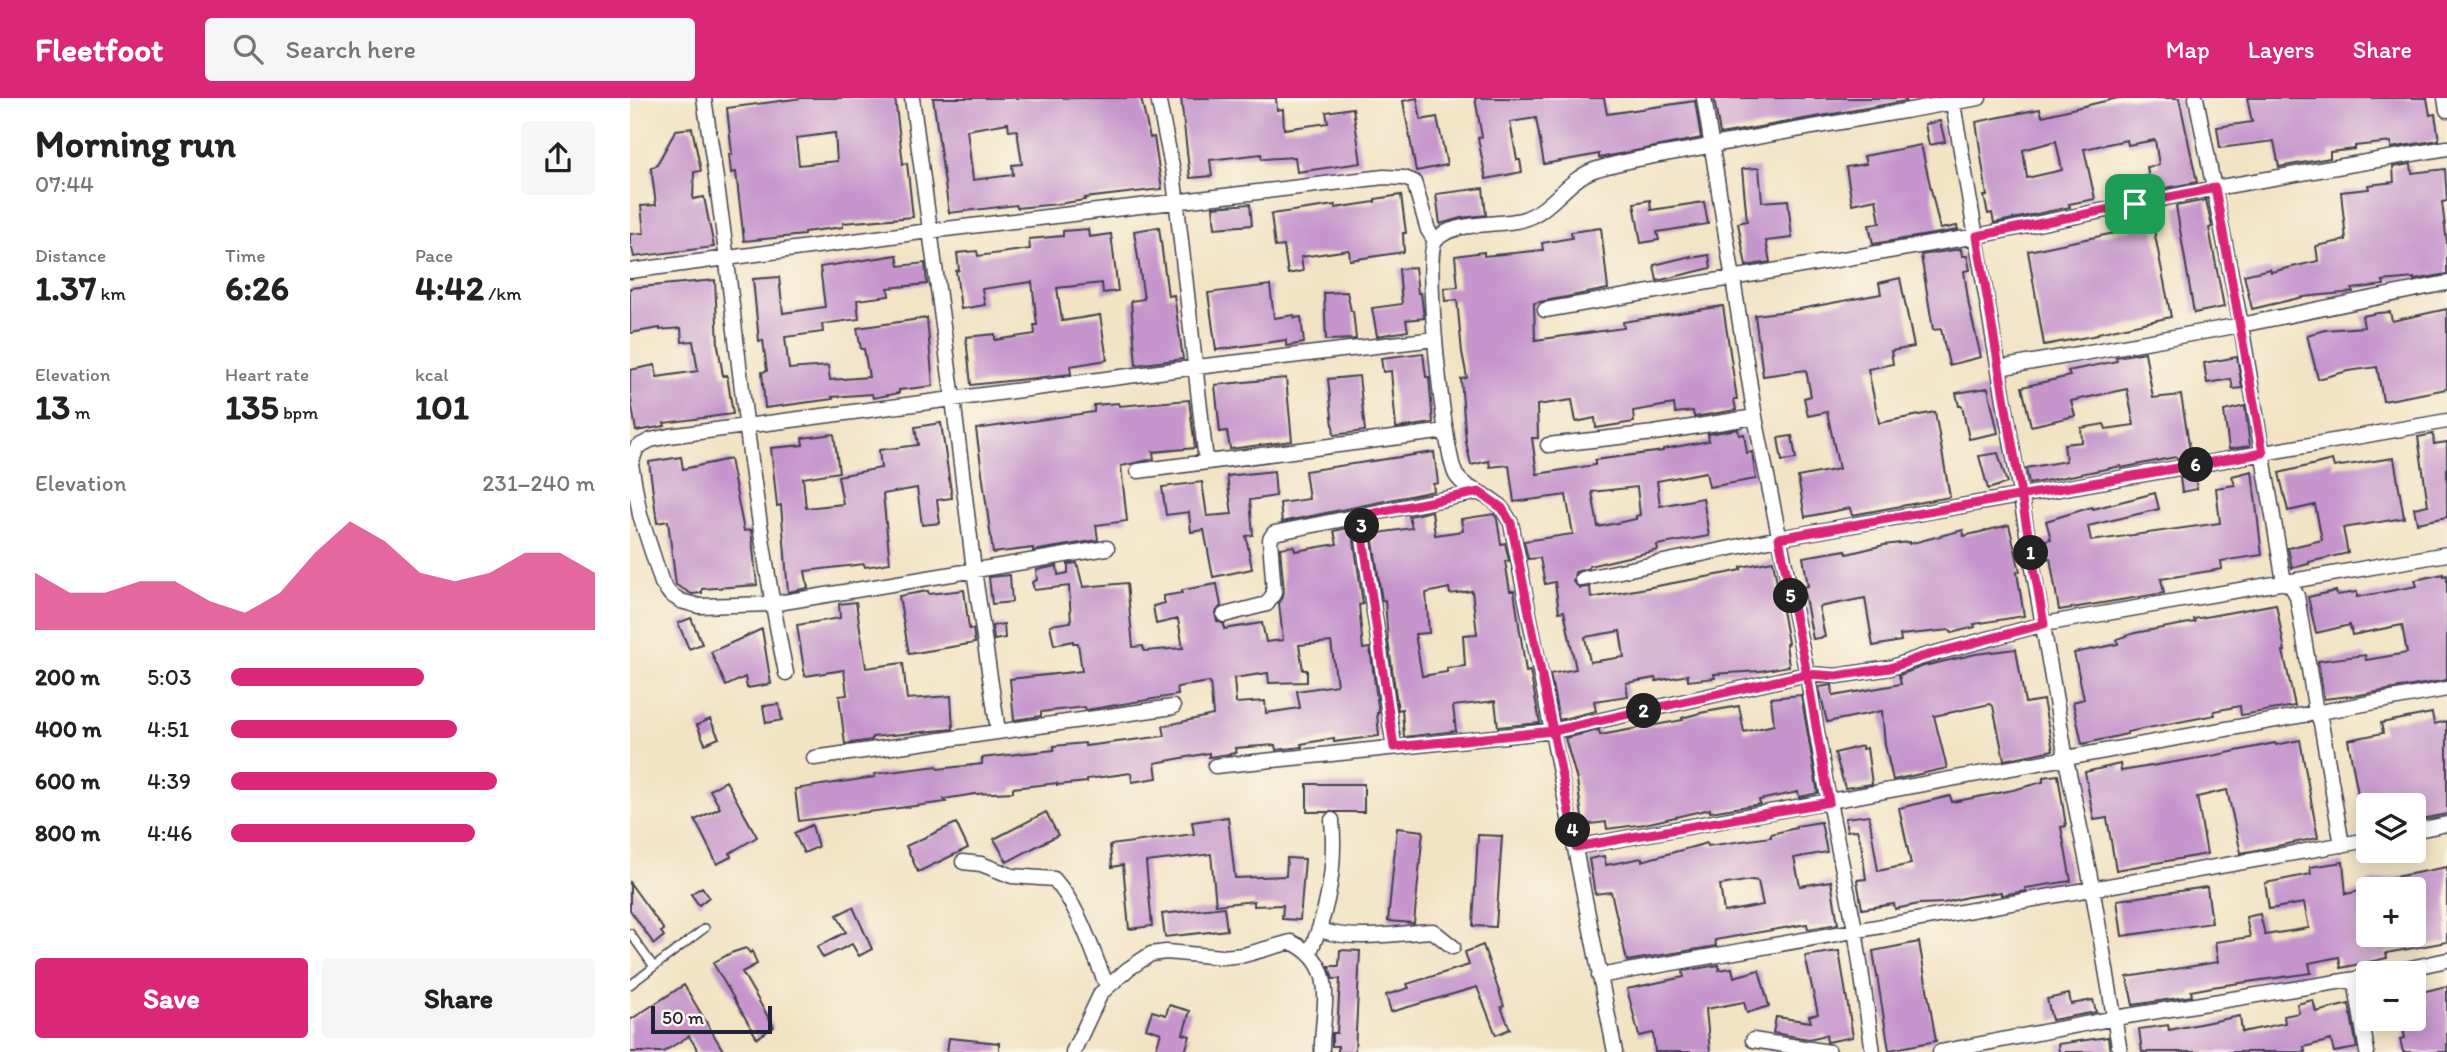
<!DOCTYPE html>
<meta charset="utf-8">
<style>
body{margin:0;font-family:Itim,sans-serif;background:#f6f6f6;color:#222;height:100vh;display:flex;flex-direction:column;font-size:26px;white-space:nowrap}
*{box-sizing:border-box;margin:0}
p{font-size:23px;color:#767676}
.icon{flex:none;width:38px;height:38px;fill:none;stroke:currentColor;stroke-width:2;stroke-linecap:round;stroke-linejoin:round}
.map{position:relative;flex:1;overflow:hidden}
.side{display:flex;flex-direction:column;background:#fff;width:630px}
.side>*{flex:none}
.fabs{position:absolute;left:1726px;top:695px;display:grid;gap:14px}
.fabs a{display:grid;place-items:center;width:70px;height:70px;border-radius:7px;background:#fff;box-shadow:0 4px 18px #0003;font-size:35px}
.scale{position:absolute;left:21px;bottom:18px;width:121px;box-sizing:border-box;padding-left:7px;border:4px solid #22223b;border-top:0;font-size:19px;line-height:24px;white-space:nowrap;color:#22223b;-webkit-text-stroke:5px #fcf5e5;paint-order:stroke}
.pin{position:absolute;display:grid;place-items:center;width:60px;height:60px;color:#fff;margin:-30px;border-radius:14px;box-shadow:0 4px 10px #0006}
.km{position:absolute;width:35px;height:35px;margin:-18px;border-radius:50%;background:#222;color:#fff;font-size:19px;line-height:35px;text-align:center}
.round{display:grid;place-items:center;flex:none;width:74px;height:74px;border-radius:7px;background:#f6f6f6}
.overview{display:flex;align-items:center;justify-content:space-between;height:119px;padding:0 35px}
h1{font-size:38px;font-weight:700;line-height:52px}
.metrics{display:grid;grid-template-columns:repeat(3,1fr);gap:10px;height:119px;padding:7px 35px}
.metrics div{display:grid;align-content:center}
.metrics b{font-size:35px;font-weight:700}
.metrics small{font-size:19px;font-weight:400}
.metrics p{font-size:19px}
.chart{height:196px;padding:14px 35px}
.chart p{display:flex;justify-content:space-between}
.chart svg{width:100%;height:126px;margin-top:7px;fill:#db2777;opacity:.7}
.cta{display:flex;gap:14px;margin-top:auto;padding:14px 35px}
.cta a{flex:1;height:80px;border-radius:7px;background:#db2777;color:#fff;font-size:28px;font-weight:700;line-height:80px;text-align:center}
.cta a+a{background:#f6f6f6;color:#222}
ul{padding:0 35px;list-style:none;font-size:23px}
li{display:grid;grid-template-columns:112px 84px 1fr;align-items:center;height:52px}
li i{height:18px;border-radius:9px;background:#db2777}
header{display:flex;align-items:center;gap:42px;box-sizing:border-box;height:98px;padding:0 35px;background:#db2777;color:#fff}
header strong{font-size:33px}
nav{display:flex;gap:38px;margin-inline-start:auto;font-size:24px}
.search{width:490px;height:63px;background:#f6f6f6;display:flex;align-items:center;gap:18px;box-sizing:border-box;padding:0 24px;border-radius:7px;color:#767676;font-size:26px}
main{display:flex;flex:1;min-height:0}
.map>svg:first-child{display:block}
</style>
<header>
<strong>Fleetfoot</strong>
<div class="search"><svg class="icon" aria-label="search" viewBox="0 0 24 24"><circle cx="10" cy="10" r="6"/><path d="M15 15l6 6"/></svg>Search here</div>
<nav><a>Map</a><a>Layers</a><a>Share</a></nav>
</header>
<main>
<section class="side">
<div class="overview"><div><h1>Morning run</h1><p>07:44</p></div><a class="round"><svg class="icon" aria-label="share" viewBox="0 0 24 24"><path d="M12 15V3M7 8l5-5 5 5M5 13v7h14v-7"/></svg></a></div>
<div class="metrics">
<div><p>Distance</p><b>1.37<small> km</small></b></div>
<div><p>Time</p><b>6:26</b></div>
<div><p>Pace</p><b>4:42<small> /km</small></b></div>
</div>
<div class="metrics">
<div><p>Elevation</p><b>13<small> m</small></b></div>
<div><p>Heart rate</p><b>135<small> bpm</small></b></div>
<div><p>kcal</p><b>101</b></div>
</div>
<div class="chart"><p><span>Elevation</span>231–240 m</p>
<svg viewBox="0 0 160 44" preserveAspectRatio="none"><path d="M0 44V24L10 31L20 31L30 27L40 27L50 34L60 38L70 31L80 17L90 6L100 13L110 24L120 27L130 24L140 17L150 17L160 24V44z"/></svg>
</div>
<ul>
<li><b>200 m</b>5:03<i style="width:53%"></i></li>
<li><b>400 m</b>4:51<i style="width:62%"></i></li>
<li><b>600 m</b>4:39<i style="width:73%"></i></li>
<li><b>800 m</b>4:46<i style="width:67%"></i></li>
</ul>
<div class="cta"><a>Save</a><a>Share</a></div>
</section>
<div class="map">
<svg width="1817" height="954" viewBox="0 0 1817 954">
<rect width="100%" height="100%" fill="#fcf5e5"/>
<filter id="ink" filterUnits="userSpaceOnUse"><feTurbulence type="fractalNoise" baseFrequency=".0143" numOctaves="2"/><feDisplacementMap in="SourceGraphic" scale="14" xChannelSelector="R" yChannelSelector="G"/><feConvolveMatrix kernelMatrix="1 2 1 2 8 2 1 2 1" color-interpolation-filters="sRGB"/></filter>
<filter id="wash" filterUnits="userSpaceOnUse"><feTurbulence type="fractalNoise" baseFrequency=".00686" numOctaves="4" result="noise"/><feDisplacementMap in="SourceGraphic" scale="28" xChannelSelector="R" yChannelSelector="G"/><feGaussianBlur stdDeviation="1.57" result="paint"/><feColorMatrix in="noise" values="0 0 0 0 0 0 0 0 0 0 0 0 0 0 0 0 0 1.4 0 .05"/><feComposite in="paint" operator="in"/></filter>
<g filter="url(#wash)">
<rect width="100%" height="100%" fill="#f2e3c5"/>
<g id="blocks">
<path fill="#c595cc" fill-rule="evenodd" d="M172,0H265L273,66L277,65L283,119L213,125V129L174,134V137L114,143L106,74L101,75L99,56H102L97,10ZM205,35L207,63L169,67L166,40Z
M303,0H511L520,40L524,39L532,91L455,100V102L428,106L387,110L386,107L319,115ZM378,25L379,33L387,32L392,66L382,67L383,77L343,82L337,32Z
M551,0H646L647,12L653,11L654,31L698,25L696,14L723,10L731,65L667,74L665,59L632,61L631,56L580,62L582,78L560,80Z
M787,0L791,22L807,19L817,67L786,73L773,3Z
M845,0H974L977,16L1065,3L1071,40L969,60V56L914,66L906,20L880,24L887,62H890L892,74L856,81L848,40L852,39Z
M1084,0H1276V3L1090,36Z
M1488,0H1549L1567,84L1521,93L1517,69L1529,67L1525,42L1498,47L1497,42L1454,51L1465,101L1439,106L1440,109L1364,125L1362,115L1358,116L1354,98H1357L1346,24L1410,11L1412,18ZM1426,43L1432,72L1397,80L1393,52Z
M1617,0H1797L1800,17L1805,16L1809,42L1761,50V44L1725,48V51L1700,54V60L1649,69L1644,43L1590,50L1587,29L1622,24Z
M1310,23L1315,44L1299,47L1295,26Z
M62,30L71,73L64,74L63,101L74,99L84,149L4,159L2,150H0V136L14,135L11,108L26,107L21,69L26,68L46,32Z
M1291,47L1310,131L1327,128L1328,132L1243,146L1239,127L1250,125L1246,101L1222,106L1216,69L1236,66L1234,58Z
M1781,66L1782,75L1815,71L1817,103L1812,104L1817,146V176L1784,182V180L1753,183L1754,187L1722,191L1723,194L1673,199L1622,211L1614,177L1640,171L1641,174L1688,163L1686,148L1716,142L1711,94L1739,91L1738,87L1764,84L1763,69Z
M1129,70L1132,104L1158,102L1162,140L1136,143L1140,164L1116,168L1108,125L1117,123L1112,71Z
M853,90L856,117L831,120L810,126L806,96Z
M771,97L776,135H773L774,154L720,162L719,152L671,159L673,173L658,176L654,148L645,149L641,116L705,107V110L745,104V101Z
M1020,102L1021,112L1074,104L1078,126L1027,134L1029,142L1011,145L1004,105Z
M1576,102L1582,129L1579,130L1594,209L1564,215L1546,108Z
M620,106L622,127L585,130L583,109Z
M1523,127L1541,219L1468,235V237L1414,247L1398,153Z
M529,129L538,198L544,197L553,261L506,267L501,203L514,201L504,133Z
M971,130L978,191L904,205L905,242L994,230L993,224L1093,208L1107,301H1104L1106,312L1064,319L1063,313L1045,315L1044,306L1003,313L1004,324L966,330L965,320L946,324L942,302L907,307L908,340H902L907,376L965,367V362L1033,353V351L1079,343L1078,336L1108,331L1109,337L1114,336L1117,355L1122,354L1126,381L1079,389L1076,374L1027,383L1030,408L1073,400L1079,438L1027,447L1028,452L959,468V470L945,474L943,484L950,490L960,489L961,500L1098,475L1111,472V469L1143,463L1158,545L1156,546L1159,568L1130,573L1084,576L1085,580L1058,583V577L1026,583L1025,580L996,585L998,598L964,603L966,613L929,622L920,576L946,571L934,513L929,514L925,484L915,486L910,460L898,461L894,443L943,436L936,397L884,404L879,367L860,369L859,363L841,367L836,344L831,281L837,280L832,254L827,202L815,203L814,190L828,189L825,158L854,154V158L913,152L912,145L942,140L941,134ZM1007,389L1010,417L1006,418V421L968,429L962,394ZM990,533L994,559L960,564L955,539Z
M458,131L459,139L481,136L488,193L473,195L472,185L427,190L432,223L470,217L477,262L440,268L441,276L341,287L336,239L365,236V242L405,236L404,227H407L402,184L352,191L355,207L331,211L326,173L329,172L327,155L347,153L348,158L400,151L399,141L433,138V133Z
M1331,151L1332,158H1337L1340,172L1334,173L1339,208L1351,259L1319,267L1311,231L1303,232L1291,157Z
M267,157L269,168L295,165L297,186L258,190L259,198L227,202L229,221L192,226L193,234L155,239L159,271L198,268L200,282L239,279L234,251H231L227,230L297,220L303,288L269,292V295L243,300L242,296L202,299L203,301L135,310L132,274L137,273L133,242L129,243L123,181L149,179L153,215L195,209L190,169Z
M1079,157L1081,170L1027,183L1024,167L1061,158V160Z
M785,169L788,195H791L794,220L776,222L778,233L747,238L742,210L772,206L769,171Z
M1270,180L1284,249L1261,253L1263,266L1238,271L1249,325L1305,314L1320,399L1222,417L1220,410L1175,419L1168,379L1209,371L1197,314L1178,318L1174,300L1181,298L1176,272L1133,278L1125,217L1159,213L1251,196L1249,185Z
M85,182L88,248L93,278L97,277L103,316L34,325L35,328L6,333L0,296V272L25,267L27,279L68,273L63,243L52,244L51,230L30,232V230L0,235V190Z
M640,187L644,220L664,217L665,220L671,219L674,245L656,248V242L586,252L578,195Z
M717,194L721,213H723L726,241L696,242L694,195Z
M1817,211V291L1753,303L1747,269L1718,273L1688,281L1677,237L1695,232L1734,229L1732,218L1748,215L1760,214L1762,223Z
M1515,254L1523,300L1551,297L1561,358L1547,361L1546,359L1491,370V368L1399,386L1396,370L1436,363L1434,346L1452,344L1451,330L1474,326L1476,331L1504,327L1497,291L1441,303L1445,318L1401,328L1392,289L1440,278L1438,273L1487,263L1486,259Z
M793,255L796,279H799L803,325L766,330L761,273L753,274L751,260Z
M1607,259L1612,290L1603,291L1601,281L1577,285L1574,265Z
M729,278L735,333L704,337L698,281Z
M656,280L662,343L600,351L597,333L590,334L585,287Z
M1358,290L1368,335L1339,341L1332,308H1329L1326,295Z
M559,302L565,350L523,354L524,361L491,368L497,423L466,427L468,442L403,453V450L363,455L346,331L464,314V307L488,305L489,308Z
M1615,308L1620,348L1599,351L1594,313Z
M311,325L322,400L307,402L310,425L292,427L287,390L253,396L260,465L235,469L234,466L175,473L178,490L158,494L151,407L147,408L141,350L173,347L172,340L204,336L209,374L173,380L176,410L213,406L208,378L251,370L249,352L288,347L285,329Z
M1803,336L1804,346L1817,344V419L1787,425L1784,410L1798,407L1788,339Z
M1162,338L1166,361L1152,363L1148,340Z
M804,354L808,385L803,386L804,393L652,424L650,405L679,401L675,373Z
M1368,355L1377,385L1358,391L1349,358Z
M51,359L53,371L100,361L114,433L121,432L127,487L72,491V495L62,496L46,487L38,423L27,425L19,364Z
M1764,360L1774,420L1713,430L1718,455L1679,464V466L1662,470L1658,450L1692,442L1685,407L1658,413L1649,375L1702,362L1704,369Z
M644,373L646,398L620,402L623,437L616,438L622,471L583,479L574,432L561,434L559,414L536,417L532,389L572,384L577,418L602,416L597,378Z
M1622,373L1632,457L1591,463L1592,471L1531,481L1534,495L1429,512L1420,460L1416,461L1411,443L1421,441L1416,423L1462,409L1463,411L1525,395L1529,411L1458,428L1461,443L1590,425L1586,390L1605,387L1602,378Z
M1565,377L1567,391L1552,394L1550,380Z
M802,413L805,437L833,433L831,421L864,416L867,421L871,446L875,445L879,463H875L880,493H884L896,574L900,573L910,625L868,629L865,603L823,608L826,633L774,639L772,611L768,612L758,543L755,502L752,503L742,436L782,430L779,418ZM819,490L820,496L842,493L847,536L833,537L835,568L817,570V574L792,578L785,536L799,535L796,495Z
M1379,427L1390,473L1387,474L1394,518L1344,526L1345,529L1321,535L1320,532L1270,537L1271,543L1243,548L1235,500L1189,509L1195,539L1183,541L1173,489L1178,488L1173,459L1216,452L1217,456L1254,447L1279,444V446L1333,432L1334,438Z
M722,429L733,506L729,507L733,551L740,550L749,615H747L749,638L704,644V640L671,646L672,649L646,652L645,647L605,650L606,655L579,659V655L525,665L527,680L502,684L501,675L457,681V684L427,687V685L383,690V694L345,696L314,701L316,704L169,723L165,691L245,679L244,676L307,668L308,671L352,666V660L424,652V648L455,645V648L535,638L533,628L583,617L580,584L547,589L548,597L456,612L455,609L411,614V618L384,622L380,581L452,573L448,545H443V543L424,547L420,527L441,524L439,488L404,492L402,484L407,482L406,472L427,468L428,477L438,475V466L447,465L453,489L497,485L503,549L513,548L514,553L553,550L548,521L526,526L523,508L535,505L533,498L552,495V492L587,486L591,508L585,515L587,523L594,526V531L632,525L636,544L653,542L649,505L654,494L650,450L664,448L665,453L707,446L704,433ZM701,544L707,587L667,593L670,610L636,615L635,603L606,605L604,580L638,575L639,585L677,584V572H673L669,547Z
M1813,476V478L1817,477V582L1729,597L1694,601L1688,563L1735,557L1736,562L1777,555L1772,527L1722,537L1720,527L1686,535L1678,499L1706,493L1707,497L1727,494V499L1787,488L1785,482Z
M380,477L382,504L362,506L359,479Z
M334,492L339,531H343L345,545L279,556L269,498L298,493L299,496Z
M226,504L236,570L273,565L277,601L321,598L323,631L242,639V642L215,646L209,598L217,597L214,572L175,578L167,527L210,520L209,506Z
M1646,506L1655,553H1653L1665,608L1611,617L1610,608L1584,613L1585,617L1497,634V636L1452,646L1443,604L1454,601L1444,555L1488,546L1487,541L1505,535L1565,524L1564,521Z
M61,520L72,546L59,551L48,525Z
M374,526L375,540L364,542L362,528Z
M132,531L141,586L117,590L115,579L96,588L81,554Z
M1386,551L1395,605L1413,602L1423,652L1374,662L1363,608L1360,606L1304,618L1317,670L1263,682L1255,647L1252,613L1197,624L1189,589L1202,587L1203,598L1271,586L1269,577L1294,568L1346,556Z
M1171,597L1188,695L1169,699L1168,694L1129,702L1130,706L1080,714V711L1015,726L977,731L976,724L953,727L947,682L935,640L969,632L970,637L1053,622L1052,620L1070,615L1109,608L1114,634L1144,627L1141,600Z
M149,606L152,622L136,625L133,608Z
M1802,615L1804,626L1817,623V716L1787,722L1783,707H1730L1718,642L1753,635L1751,625Z
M80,621L89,640L75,646L67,627Z
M1670,642L1688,740L1611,755L1597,692L1567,699L1577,756L1486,772L1477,720L1464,722L1455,674L1490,666L1491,673L1587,657L1645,645L1646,647Z
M1232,648V651L1237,650L1242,686L1215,690L1205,655Z
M1428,677L1436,728L1431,729L1441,783L1395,790L1396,793L1371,797V794L1337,799L1314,805L1289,806L1265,811L1264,806L1232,811L1227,782L1236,781L1231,745L1227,732L1217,733L1215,720L1239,717L1248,773L1281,766L1269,710L1320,698L1322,704L1383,692L1413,684V679Z
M96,683L127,739L100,755L101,759L87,766L65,722L90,710L80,692Z
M677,686H734V714H677Z
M416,714L428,737L377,764L364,741Z
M598,719L605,780L656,778L657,760L675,761L670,822L652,821L653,807L624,808V803L586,807L581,756L516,764L522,828L499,831L493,767L482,769L480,747L564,736L562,724Z
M1191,724L1197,754L1164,760L1170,788L1201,783L1208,826L1178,831L1177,826L1085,842L1086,848L997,863L981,794L965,796L959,761L974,758L976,767L1012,760V763L1077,745L1078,748L1141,739V736L1166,730V728ZM1122,782L1128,783L1133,807L1094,814L1090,787Z
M326,725L338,750L288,774L276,748Z
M182,727L188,749L174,755L164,735Z
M767,730L793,733L784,825L758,823Z
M848,737L872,738L866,829L843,828Z
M1713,764L1716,796L1738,791V836H1783V791H1735L1734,785L1817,769V844L1756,855L1757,860L1711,870L1709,859L1679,865L1681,875L1582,889L1561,893L1562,898L1503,907L1497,879L1588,864L1585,844L1620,839L1616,819L1630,816L1635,837L1679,830L1674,805L1639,811L1635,785L1681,776L1680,769Z
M0,785L34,832L31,834L34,838L24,846L0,812Z
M72,789L79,799L69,807L61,796Z
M1577,789L1582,825L1492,838L1487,802Z
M223,809L242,851L229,858L222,846L193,860L187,849L216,834L207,817Z
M594,809L597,832L535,839L532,816Z
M1289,844L1306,943L1259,952L1243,853Z
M853,847L874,908L871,909L880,931L866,937L847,889L761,914L756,897L779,890L777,886L839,867L835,854Z
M116,850L120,855L122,853L127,866L112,874L144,929L127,940L83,865L101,855Z
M710,852L730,853L725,954H708V948H702V935H707L710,881H703L699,868H709Z
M1209,853L1223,939L1197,944L1196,937L1179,941L1143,935L1146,919L1181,924L1179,918L1188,916L1175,858Z
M1089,867V872L1102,870L1104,879L1129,872L1139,908L1117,915L1114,904L1076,911L1080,954H1025L1023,935L1009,938L997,891L1054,879L1053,873Z
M54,887L94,954H69L59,938L33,954H0V922Z
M1817,888V954H1773L1770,941L1775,940L1771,920H1783V896Z
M1439,896L1441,906L1463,902L1466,914L1422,922L1417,901Z
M1683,902L1686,914L1719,906L1727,950L1704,954L1701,942L1674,949L1675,954H1512L1509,931L1538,927L1539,932L1610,918L1612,934L1655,925L1654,918L1669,915L1667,906Z
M539,907L560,913L553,936L560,938L555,954H525L531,935L516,930L522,913L536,917Z
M1478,939L1480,954H1429L1428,946Z
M319,940L369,945V954H317Z"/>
</g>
</g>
<g filter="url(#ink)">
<use href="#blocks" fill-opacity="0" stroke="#413f50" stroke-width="2"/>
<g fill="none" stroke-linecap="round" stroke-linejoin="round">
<defs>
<path id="lane" d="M0,835L24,869
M0,887L75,830"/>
<path id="street" d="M74,0C82,55 91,109 97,164C113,302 128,439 156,575
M282,0L323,301L344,472L368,633
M528,0L543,73L576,363
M1074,0L1125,319L1177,576L1199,704L1225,831L1243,954
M1322,0L1436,661L1462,789L1490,954
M1566,0L1611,227L1654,484L1662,489L1667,498L1686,614L1691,625L1712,747
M1815,0L1817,12
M0,173L299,133L754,79L774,80L784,84L798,132L805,143
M915,212L1347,138L1585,90L1817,50
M1369,270L1611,227L1817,185
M918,347L1024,335L1125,319
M508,373L816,333
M730,418L764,649
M477,450L142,506L69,508L51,503L40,496L32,485L10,417L1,366L7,349L21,342L39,338L567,269L805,241
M952,481L1149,440L1817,323
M594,517L637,506L644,495L640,441L644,435L849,394
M184,660L543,609
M585,668L923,633L1177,576L1206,578L1260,570L1291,559L1414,526L1817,456
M1783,733L1817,726
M946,749L1817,591
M333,764L351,766L382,778L424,781C451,812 461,851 477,888
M690,832C727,844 765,835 803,833L823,849
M679,856C699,812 706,769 702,722
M1758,875L1817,862
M969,878L1738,742
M1725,882L1737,954
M1123,942L1199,954
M443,954L471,895L498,871L521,856L536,854L592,859L614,857L661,844C711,867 691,912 692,954
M985,954L881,425C875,415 871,407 861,401C850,394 834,390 826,377C814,356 793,159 805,143C820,123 868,128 891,122C921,114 936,82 964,72C1000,60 1041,56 1078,48C1168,31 1258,16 1349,0
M1310,954L1485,920L1738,879"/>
</defs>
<use href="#lane" stroke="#413f50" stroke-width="10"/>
<use href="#street" stroke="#413f50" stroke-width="17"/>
<use href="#lane" stroke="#fff" stroke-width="7"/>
<use href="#street" stroke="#fff" stroke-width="14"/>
</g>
</g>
<g fill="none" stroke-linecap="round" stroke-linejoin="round" filter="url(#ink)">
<defs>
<path id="route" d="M1505,106L1347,138C1368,268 1391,397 1414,526L1291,559L1260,570L1206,578L1177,576L923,633L881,425L872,410L849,394L730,418L764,649L923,633L946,749L1199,704L1177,576L1149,440L1633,355L1585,90L1505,106"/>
</defs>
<use href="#route" stroke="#fff" stroke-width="14"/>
<use href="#route" stroke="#db2777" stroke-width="9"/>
</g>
</svg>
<div class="fabs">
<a><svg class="icon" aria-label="layers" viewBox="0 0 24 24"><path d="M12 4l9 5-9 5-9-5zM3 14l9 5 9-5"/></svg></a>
<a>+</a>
<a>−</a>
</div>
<div class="scale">50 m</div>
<div class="pin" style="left:1505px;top:106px;background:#1e9e55"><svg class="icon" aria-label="arrive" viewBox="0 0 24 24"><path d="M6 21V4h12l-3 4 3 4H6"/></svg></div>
<b class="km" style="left:1401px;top:455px">1</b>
<b class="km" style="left:1014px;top:613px">2</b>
<b class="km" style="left:732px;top:428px">3</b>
<b class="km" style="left:943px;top:732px">4</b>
<b class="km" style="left:1161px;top:498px">5</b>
<b class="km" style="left:1566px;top:367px">6</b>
</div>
</main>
